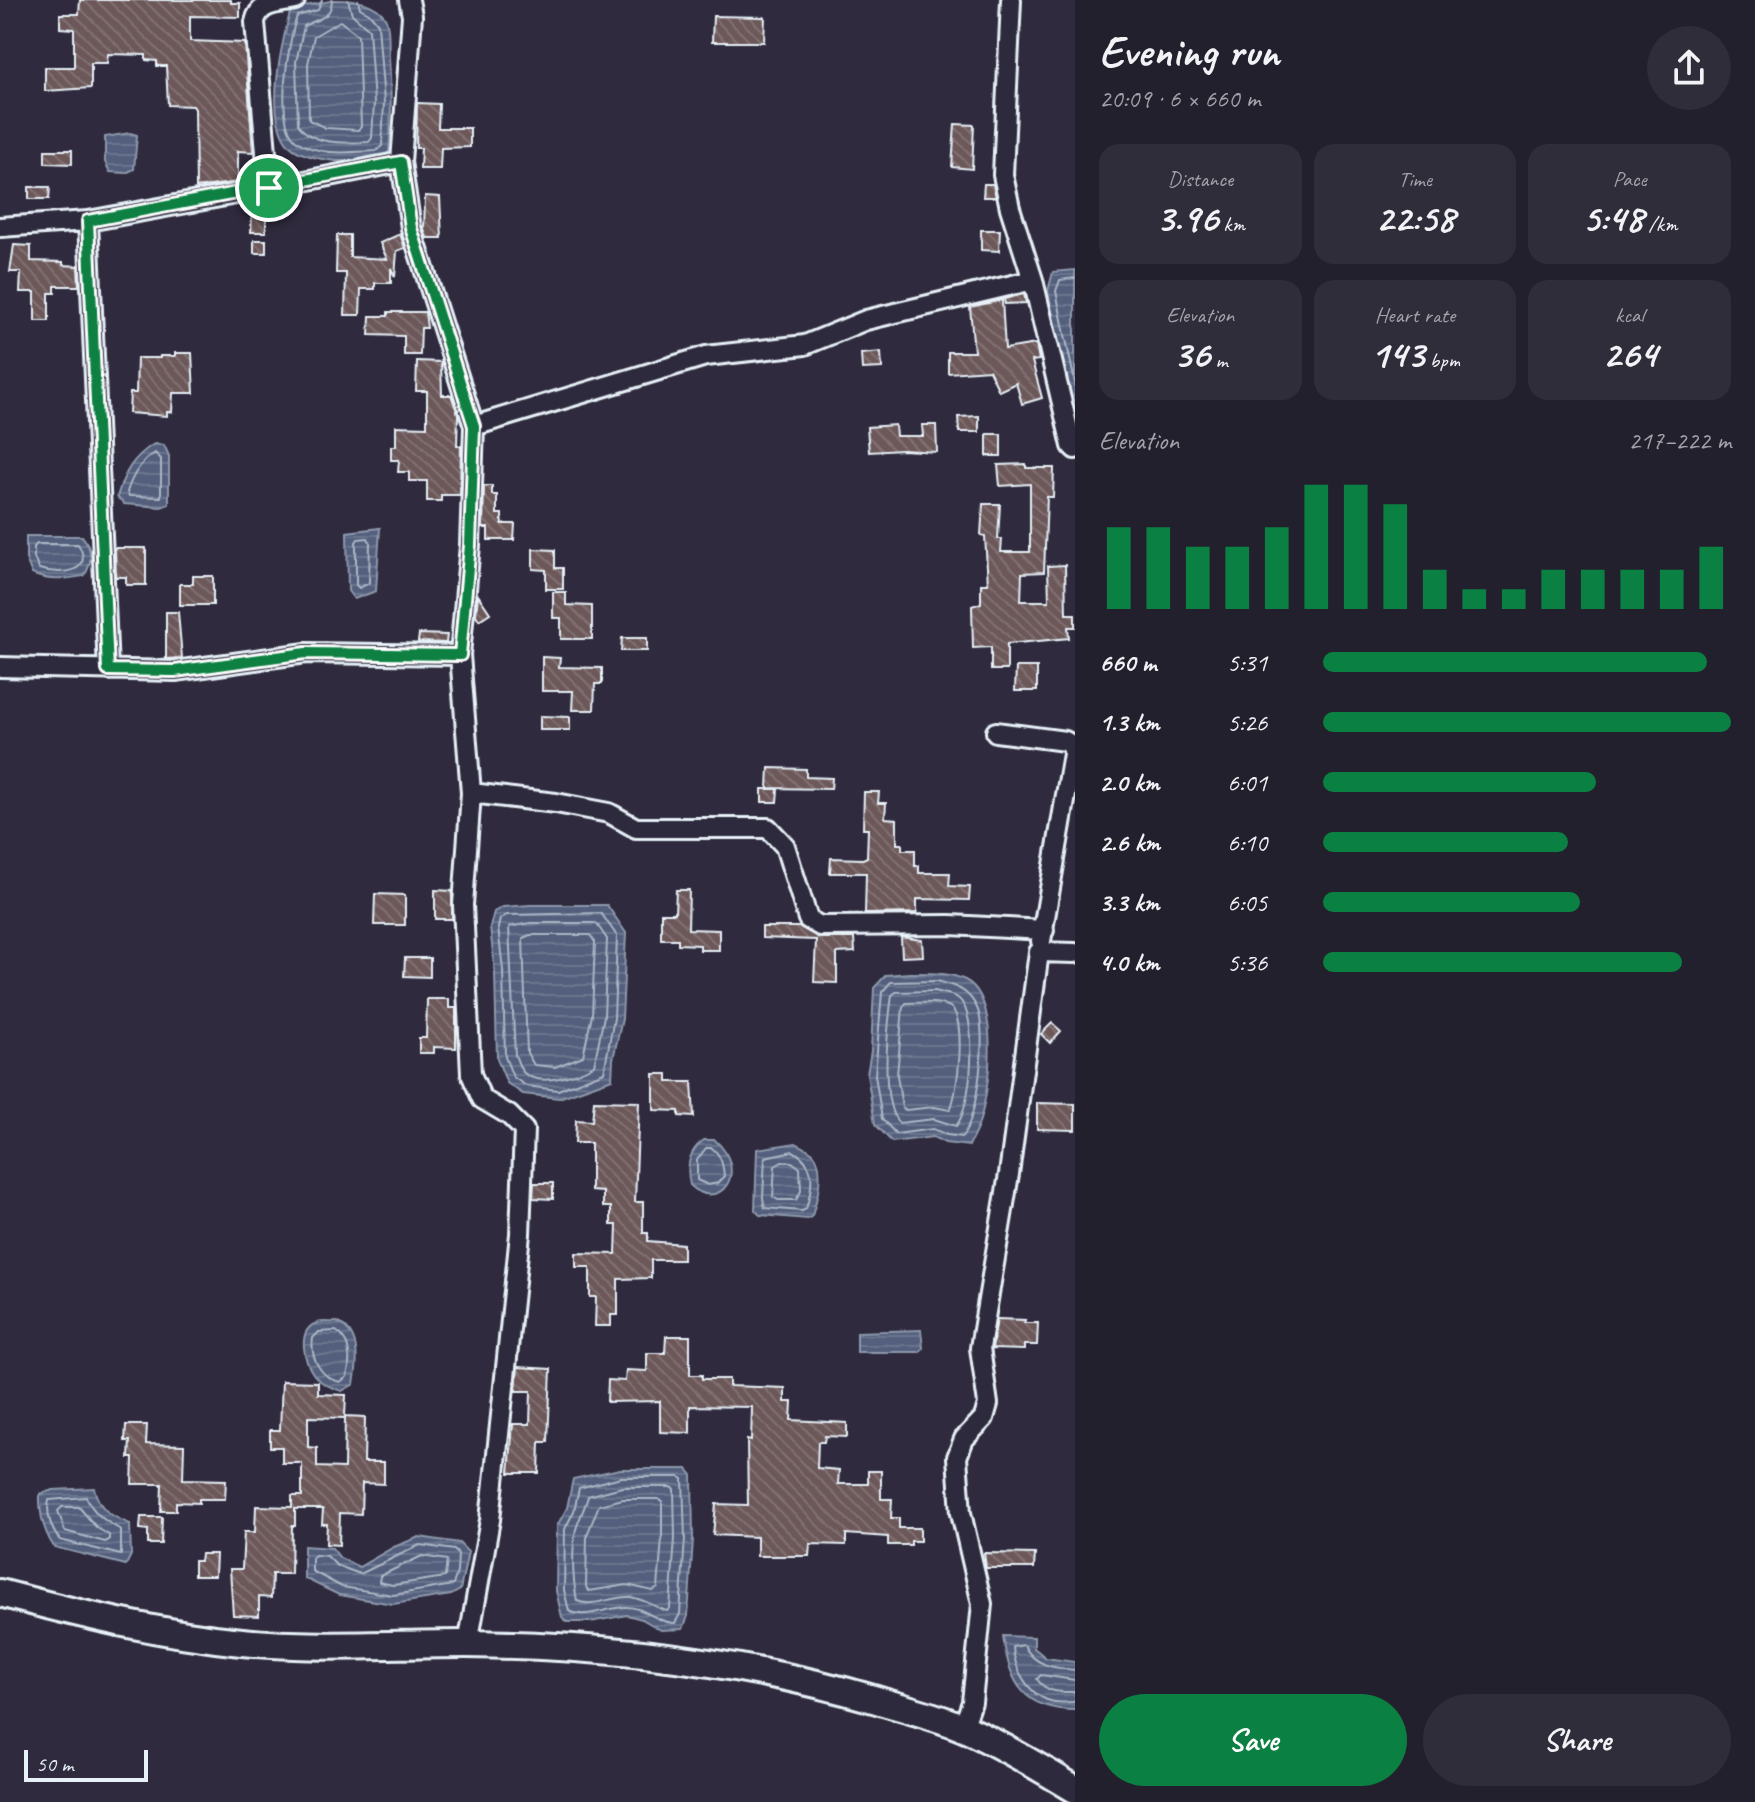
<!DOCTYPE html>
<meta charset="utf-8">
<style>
body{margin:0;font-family:Caveat,sans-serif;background:#2f2d3a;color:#f1f3f6;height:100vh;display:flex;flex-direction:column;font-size:30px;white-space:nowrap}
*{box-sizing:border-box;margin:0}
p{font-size:26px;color:#a3a3aa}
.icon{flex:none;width:44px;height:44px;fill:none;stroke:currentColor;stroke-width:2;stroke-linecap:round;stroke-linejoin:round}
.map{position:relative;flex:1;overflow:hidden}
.panel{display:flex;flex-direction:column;background:#23202e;width:680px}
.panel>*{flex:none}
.scale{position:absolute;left:24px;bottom:20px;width:124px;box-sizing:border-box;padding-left:8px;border:4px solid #e8f1f8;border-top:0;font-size:22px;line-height:28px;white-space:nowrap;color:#e8f1f8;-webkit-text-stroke:6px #2f2a3d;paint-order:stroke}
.pin{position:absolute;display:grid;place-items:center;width:68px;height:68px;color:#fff;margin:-34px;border:4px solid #fff;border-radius:50%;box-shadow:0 2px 8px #0007}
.round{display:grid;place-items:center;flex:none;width:84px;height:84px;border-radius:42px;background:#2f2d3a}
.overview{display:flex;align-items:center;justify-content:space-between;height:136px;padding:0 24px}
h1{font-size:44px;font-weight:700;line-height:60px}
.stats{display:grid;grid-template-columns:repeat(3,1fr);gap:12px;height:136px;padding:8px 24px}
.stats div{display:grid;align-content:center;border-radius:20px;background:#2f2d3a;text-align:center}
.stats b{font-size:40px;font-weight:700}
.stats small{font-size:22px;font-weight:400}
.stats p{font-size:22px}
.chart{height:224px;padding:16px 24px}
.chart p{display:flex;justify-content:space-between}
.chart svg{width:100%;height:144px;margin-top:8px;stroke:#0b8043;stroke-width:6}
.button{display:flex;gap:16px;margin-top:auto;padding:16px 24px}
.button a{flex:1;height:92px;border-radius:48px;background:#0b8043;color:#fff;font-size:32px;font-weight:700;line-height:92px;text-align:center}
.button a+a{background:#2f2d3a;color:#f1f3f6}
ul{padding:0 24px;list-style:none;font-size:26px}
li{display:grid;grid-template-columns:128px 96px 1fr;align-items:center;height:60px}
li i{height:20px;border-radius:10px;background:#0b8043}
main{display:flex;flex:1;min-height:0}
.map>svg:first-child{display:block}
</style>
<main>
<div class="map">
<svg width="1075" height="1802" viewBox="0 0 1075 1802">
<defs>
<pattern id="water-rules" width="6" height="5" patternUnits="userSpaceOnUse" patternTransform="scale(2)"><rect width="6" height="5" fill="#525e7b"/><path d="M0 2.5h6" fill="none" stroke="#6b768e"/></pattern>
<pattern id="building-back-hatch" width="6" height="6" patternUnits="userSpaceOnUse" patternTransform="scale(2)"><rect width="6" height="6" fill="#6c5859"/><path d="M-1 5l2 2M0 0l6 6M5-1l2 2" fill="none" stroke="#817072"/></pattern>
</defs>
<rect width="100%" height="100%" fill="#2f2a3d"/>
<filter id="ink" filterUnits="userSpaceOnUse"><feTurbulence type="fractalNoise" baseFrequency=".0125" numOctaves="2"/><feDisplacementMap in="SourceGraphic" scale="16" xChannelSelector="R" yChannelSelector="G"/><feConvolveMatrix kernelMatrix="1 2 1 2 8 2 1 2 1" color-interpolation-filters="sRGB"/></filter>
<g filter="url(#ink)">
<path fill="url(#water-rules)" stroke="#8e99ad" stroke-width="2" d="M335,0C353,0 376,1 386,19C390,29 388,46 389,57C391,89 392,120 389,152C376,163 353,161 336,161C323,160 299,155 290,146C263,118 282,42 291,9Z
M130,133L137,135L134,169L126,173L110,172L105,162V137Z
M1075,270V432L1068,415V388L1048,291L1053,272Z
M154,444L164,445L169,456V504L161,507L124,504L117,497C124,473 133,457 154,444Z
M380,528L376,591L354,599L348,591L347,532Z
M26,536H82C93,549 93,562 84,576C66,579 49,582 32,574L26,559Z
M530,905H607L626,933L622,1019L613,1059L612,1079L559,1098L523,1094L507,1083L497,1059L495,971L490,927L494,912L503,907Z
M909,973C927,973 949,972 965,980C1001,998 990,1091 979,1123C977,1131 972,1138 969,1146L945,1143L933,1137L892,1142L875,1124L867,1074L871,1051L874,988L886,975Z
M704,1140H715C751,1173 718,1213 690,1185C686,1167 688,1151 704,1140Z
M796,1143C801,1146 809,1149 813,1153C826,1168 817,1200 812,1216L808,1219L760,1215L755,1210L757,1149Z
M337,1322C361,1333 358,1362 354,1384L342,1391C331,1388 321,1384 314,1375C304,1361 296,1330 317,1323C323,1321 332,1323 337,1322Z
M921,1330L923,1348L920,1352H857V1332Z
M620,1469H687L692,1475L693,1539L688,1616L683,1629L661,1630L642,1619L627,1615L590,1622H567L562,1617L556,1591L557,1526L567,1508L573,1479Z
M94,1488C99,1509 110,1516 130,1524L131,1555L126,1565L54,1547C43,1530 39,1514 40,1494L53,1490Z
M419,1537L459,1543L468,1552L460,1590L451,1595L393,1604L339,1595L304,1578V1546L332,1548L340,1558L359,1567L394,1547Z
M1003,1636L1034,1637V1648L1046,1658L1075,1662V1710C1024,1710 1009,1683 1003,1636Z"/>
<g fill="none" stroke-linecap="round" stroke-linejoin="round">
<path stroke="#acb6c6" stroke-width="2" d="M322,0L318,10L297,16C289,40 273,124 297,141C319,157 352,152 376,151L382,146L384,103L378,24L369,13L360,8L358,0
M332,0C331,20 317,18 304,26L296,62L298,124C312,146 346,143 369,142L372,138L374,103L369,29L352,14L348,0
M340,21L358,35L361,127L358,130L326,128L309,120L308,64L314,36Z
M1075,278L1060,280L1056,291L1075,383
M155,453L161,459V497L129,496L127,492C132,476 140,462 155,453Z
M368,538L370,542L369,583L359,588L356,585V542L358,539Z
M37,544H78C96,574 59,575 39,569L34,558V547Z
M601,913L617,936L614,1018L604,1072L558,1090L526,1086L513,1077L505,1057L503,970L498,928L500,919L507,915Z
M596,923L607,939L604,1016L594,1065C578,1074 541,1088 524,1073C519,1069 518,1061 515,1055L509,927L530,923Z
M590,935L595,942L592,1015L583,1056L555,1067L534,1065L527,1053L523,938L530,935Z
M937,981C955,986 968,989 977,1008C988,1030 978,1118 962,1137L947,1135L933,1129L896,1134L882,1119L875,1075L882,992L891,982Z
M935,991C942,993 953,994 959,999C979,1016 972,1108 956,1126L934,1119L899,1123C879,1103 888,1024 892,995L896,992Z
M906,1003C919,1003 938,1001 950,1007C967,1017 958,1094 950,1110L934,1107L906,1110L902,1108L897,1075L903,1007Z
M706,1148H712C721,1155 723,1165 724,1176L718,1183L708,1185L697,1180V1160Z
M793,1151C817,1164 813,1186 806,1209L802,1211L765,1208L763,1198L765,1157Z
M782,1162H792L800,1168L801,1191L796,1200H778L773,1197L775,1166Z
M336,1331C351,1340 351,1361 347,1377L340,1382C320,1378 310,1357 313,1338L319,1332Z
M621,1477H680L683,1479L685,1538L680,1614L675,1623C657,1623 645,1607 626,1607C607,1607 586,1620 569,1611L564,1590L565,1529L574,1511L579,1488Z
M622,1487H670L674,1489L675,1538L670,1608L667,1611C655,1607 644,1599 630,1597C612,1596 593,1608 577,1601C573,1581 572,1555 575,1534C576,1524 585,1509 588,1496Z
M86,1497C94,1514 105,1521 121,1530V1555L60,1540C51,1530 46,1513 49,1500Z
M623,1499H658L662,1501V1538L658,1588L653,1591L627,1585L589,1591L586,1587L587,1535L599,1505Z
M62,1507H79L97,1528L109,1535V1540L105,1542L65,1531L58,1511Z
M420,1545L454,1550L458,1554L457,1572L453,1585L393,1595L342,1587L312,1571V1558L315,1555L327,1556L336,1565L360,1574Z
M422,1556L447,1560L445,1577L393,1585L379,1582L380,1576Z
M1075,1670C1054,1668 1034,1666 1024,1645L1013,1647C1014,1670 1030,1698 1055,1702C1061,1703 1069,1702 1075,1702
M1075,1680L1041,1675L1037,1679C1046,1693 1060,1692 1075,1692"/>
</g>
<path fill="url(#building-back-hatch)" stroke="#e8f1f8" stroke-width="2" fill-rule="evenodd" d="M80,0H231V3H240V17L190,16V41L245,43L253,152L238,151V182L196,188L195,109L193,106L168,105L166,66H157V61L146,60V55L108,54L107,63H91V88L45,91V67H74V29L60,28V14H79Z
M713,16L765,17L764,42H712Z
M417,103L439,104L438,128H470V147L441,148L440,169H420L421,148H416Z
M955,124L974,125L972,169L952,167Z
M45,150H72V164L45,163Z
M984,184H993L996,197H983Z
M29,187H50L49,199H29Z
M425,196L440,197L442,238H427L424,230Z
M252,214H266V232H251Z
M981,230H1000L999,251L981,250Z
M400,234L405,248L397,251L395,277L391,268V283H375V289H361L360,315H345L346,273H336L337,235H350V257L387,259L380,243Z
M254,240H266V253H254Z
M14,245L31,246V261L63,262V265L78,266L79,286H55V293H49V321H35V292H20L21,272H10Z
M1024,294L1026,303L1005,304L1004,299Z
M1002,300L1005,349L1036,344L1039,360L1032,361L1042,398L1022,404L1016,383L999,391L989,370L948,373V352H974L970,307Z
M388,312H425L427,328H421L420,355H404V336L369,335L370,316H388Z
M881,352L882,368L862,369L861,354Z
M175,353H192L194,393H173L172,412H167V416L129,413L130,393H136L137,358H160V356H175Z
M417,361L441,362L442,395H451L458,414L457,446H461L460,495H441V501H427V481H409V472H398L399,460H391V446H396V426L427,427V391H416Z
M979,416V432H959L958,417Z
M895,425L896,436H923L922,425H936L937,452L902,450L869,452L867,427Z
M987,434H1001V456H987Z
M1026,464V468H1054L1053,497H1047L1044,572L1022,573L1021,601H1049L1048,566L1065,565L1066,614H1075V627H1068L1069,638L1007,644V670H991V647L973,648L972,606L981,603V584H988L985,536L981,535L983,504H1000L998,539H1002L1001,552H1030V484L1000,486L998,465Z
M484,486H492V495H497V514H502V524H515L514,540H488V528H483Z
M115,548H146V585H126V577H116Z
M533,549L555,550V568H563V589H546V570L533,569Z
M193,576H213V605H180V584H193Z
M553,592H566V605L592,606V639H561V618H553Z
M478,595L490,613L479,620L476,615Z
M166,612H178L182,658L166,659Z
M419,634L447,635L446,643L418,642Z
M622,638H647V651H621Z
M542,657L560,658L559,667L602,668V684H595L594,710H572L573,691H542Z
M1016,667H1037V691H1015Z
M540,716L570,717V730H540Z
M769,768L806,769V777L832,778L831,789L768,788Z
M762,789H778L777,802H762Z
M864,792H879L878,803H886L885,818L897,819V844H902V850H915V866H919V873H950L949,886L970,887L969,900L917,899V913L865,914L866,873H830L831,858L863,859L867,857L868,829H863Z
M435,890L452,891V919H435Z
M676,890H689L688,929L719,930V950H700V945L678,944V939H661V913H675Z
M375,894L405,895V925H374Z
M762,927H800L820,938H854L855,952L837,953V983L814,982L816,940L762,938Z
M901,937L922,940L923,956L902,957Z
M405,958H430V977L404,976Z
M427,999H449V1008H456V1048L434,1047V1053H419V1038H426Z
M1052,1023L1061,1031L1050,1043L1041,1034Z
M654,1074H668V1082H692L694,1117L679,1116V1111L654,1110Z
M594,1101L639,1102L635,1202H643V1233H648V1241L683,1244V1260H651V1278L618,1279V1315H611V1326H595L596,1297H590V1267H576V1253L616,1254L617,1225H611V1207H603V1192L591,1191V1143H575L576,1120L592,1121Z
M1037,1103L1075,1104V1130L1037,1129Z
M534,1183H553V1199L533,1198Z
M997,1319L1025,1320L1024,1323H1038L1037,1345H1024V1350L992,1349Z
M666,1336H690V1375H702V1379H729V1386L785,1388V1402H792L791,1420L847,1423V1437L825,1436L824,1442H818L817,1468L839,1470L838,1484H868V1471H881V1499H892L891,1518H899V1528H920V1541H911V1545H888V1537L846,1534V1545L810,1544L809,1556H757V1537L713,1535L716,1504L748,1505L747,1440L751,1441L752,1407L690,1406V1433L660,1432V1401L607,1402L608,1380L625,1381L626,1370L647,1371V1353H665Z
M518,1367L551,1369L548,1442H540L539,1473H509L513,1424H530L531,1391H516Z
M282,1381L318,1382V1394L346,1395L345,1416L365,1417L364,1462H384V1484L362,1483L361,1514L340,1513L339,1545L326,1544L327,1524H322L323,1509H295V1526H292L291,1574H272L271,1598L259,1597V1616L233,1615L230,1569H242L244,1532H255L256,1506L292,1507V1496H302V1463H282V1447H270V1430H280ZM308,1417L345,1418L344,1468L317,1467V1448L308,1447Z
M126,1425H147L146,1444L184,1445L183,1479L226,1480L225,1499H199V1503L176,1502V1511H161L162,1484H132L133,1458H129L130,1441H125Z
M141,1517H162L161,1544H148V1530L140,1529Z
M984,1553L1035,1554L1034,1568H986Z
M201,1554H216L215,1576H194V1561H200Z"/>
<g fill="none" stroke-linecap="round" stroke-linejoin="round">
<defs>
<path id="minor" d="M409,0L412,16L401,162L411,228L474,426L706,356L805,345L866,320L1033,280
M1011,0L1003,175L1010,208L1033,280L1072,446L1075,449
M269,188L401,162
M88,221L269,188L255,22C259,2 278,4 295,0
M0,227L88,221L108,670
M460,655L470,545L474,426
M0,667L175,671L306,653L460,655L471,793L463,905L471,1074L482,1099L509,1115L524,1130L520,1234L490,1520L468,1644
M996,732L1065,741L1072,745L1073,754L1041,941
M471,793L556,803L609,813L636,828H768L785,846L808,919L820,926L950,925L1044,930
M963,1728L972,1702L982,1604L961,1513L957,1457L964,1439L984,1418L988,1404L980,1348L1009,1174L1039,952L1075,953"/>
<path id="secondary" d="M0,1593C80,1614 160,1634 242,1642C317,1649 391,1644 466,1644C604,1645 744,1661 877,1700C906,1709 936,1716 964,1728C1002,1745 1039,1767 1075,1789"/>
</defs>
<use href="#minor" stroke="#e8f1f8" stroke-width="24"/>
<use href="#secondary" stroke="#e8f1f8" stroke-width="32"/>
<use href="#minor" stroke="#2f2a3d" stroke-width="18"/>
<use href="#secondary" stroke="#2f2a3d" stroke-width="26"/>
</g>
</g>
<g fill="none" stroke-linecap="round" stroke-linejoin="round" filter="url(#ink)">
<defs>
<path id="route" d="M401,162L411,228L474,426L470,545L460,655L306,653L175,671L108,670L88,221Z"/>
</defs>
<use href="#route" stroke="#fff" stroke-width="16"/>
<use href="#route" stroke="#0b8043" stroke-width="10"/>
</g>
</svg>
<div class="scale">50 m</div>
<div class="pin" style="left:269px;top:188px;background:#1e9e55"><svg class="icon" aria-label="arrive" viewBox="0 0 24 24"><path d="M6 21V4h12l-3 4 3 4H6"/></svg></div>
</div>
<section class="panel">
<div class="overview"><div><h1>Evening run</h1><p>20:09 · 6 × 660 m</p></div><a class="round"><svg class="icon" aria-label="share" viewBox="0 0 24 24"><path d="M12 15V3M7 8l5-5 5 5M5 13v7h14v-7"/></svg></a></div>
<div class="stats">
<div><p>Distance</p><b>3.96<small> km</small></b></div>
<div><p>Time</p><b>22:58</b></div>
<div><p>Pace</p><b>5:48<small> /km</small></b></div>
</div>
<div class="stats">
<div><p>Elevation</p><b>36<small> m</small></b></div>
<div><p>Heart rate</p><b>143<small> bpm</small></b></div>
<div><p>kcal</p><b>264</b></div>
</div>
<div class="chart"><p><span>Elevation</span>217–222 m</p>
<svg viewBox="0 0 160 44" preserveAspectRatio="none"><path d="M5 44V19M15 44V19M25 44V25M35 44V25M45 44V19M55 44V6M65 44V6M75 44V12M85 44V32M95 44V38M105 44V38M115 44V32M125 44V32M135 44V32M145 44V32M155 44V25"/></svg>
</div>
<ul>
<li><b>660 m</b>5:31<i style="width:94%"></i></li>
<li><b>1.3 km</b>5:26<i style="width:100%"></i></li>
<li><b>2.0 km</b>6:01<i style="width:67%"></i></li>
<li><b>2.6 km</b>6:10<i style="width:60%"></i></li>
<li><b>3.3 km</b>6:05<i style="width:63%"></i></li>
<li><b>4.0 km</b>5:36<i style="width:88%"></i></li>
</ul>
<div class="button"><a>Save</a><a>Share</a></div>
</section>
</main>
